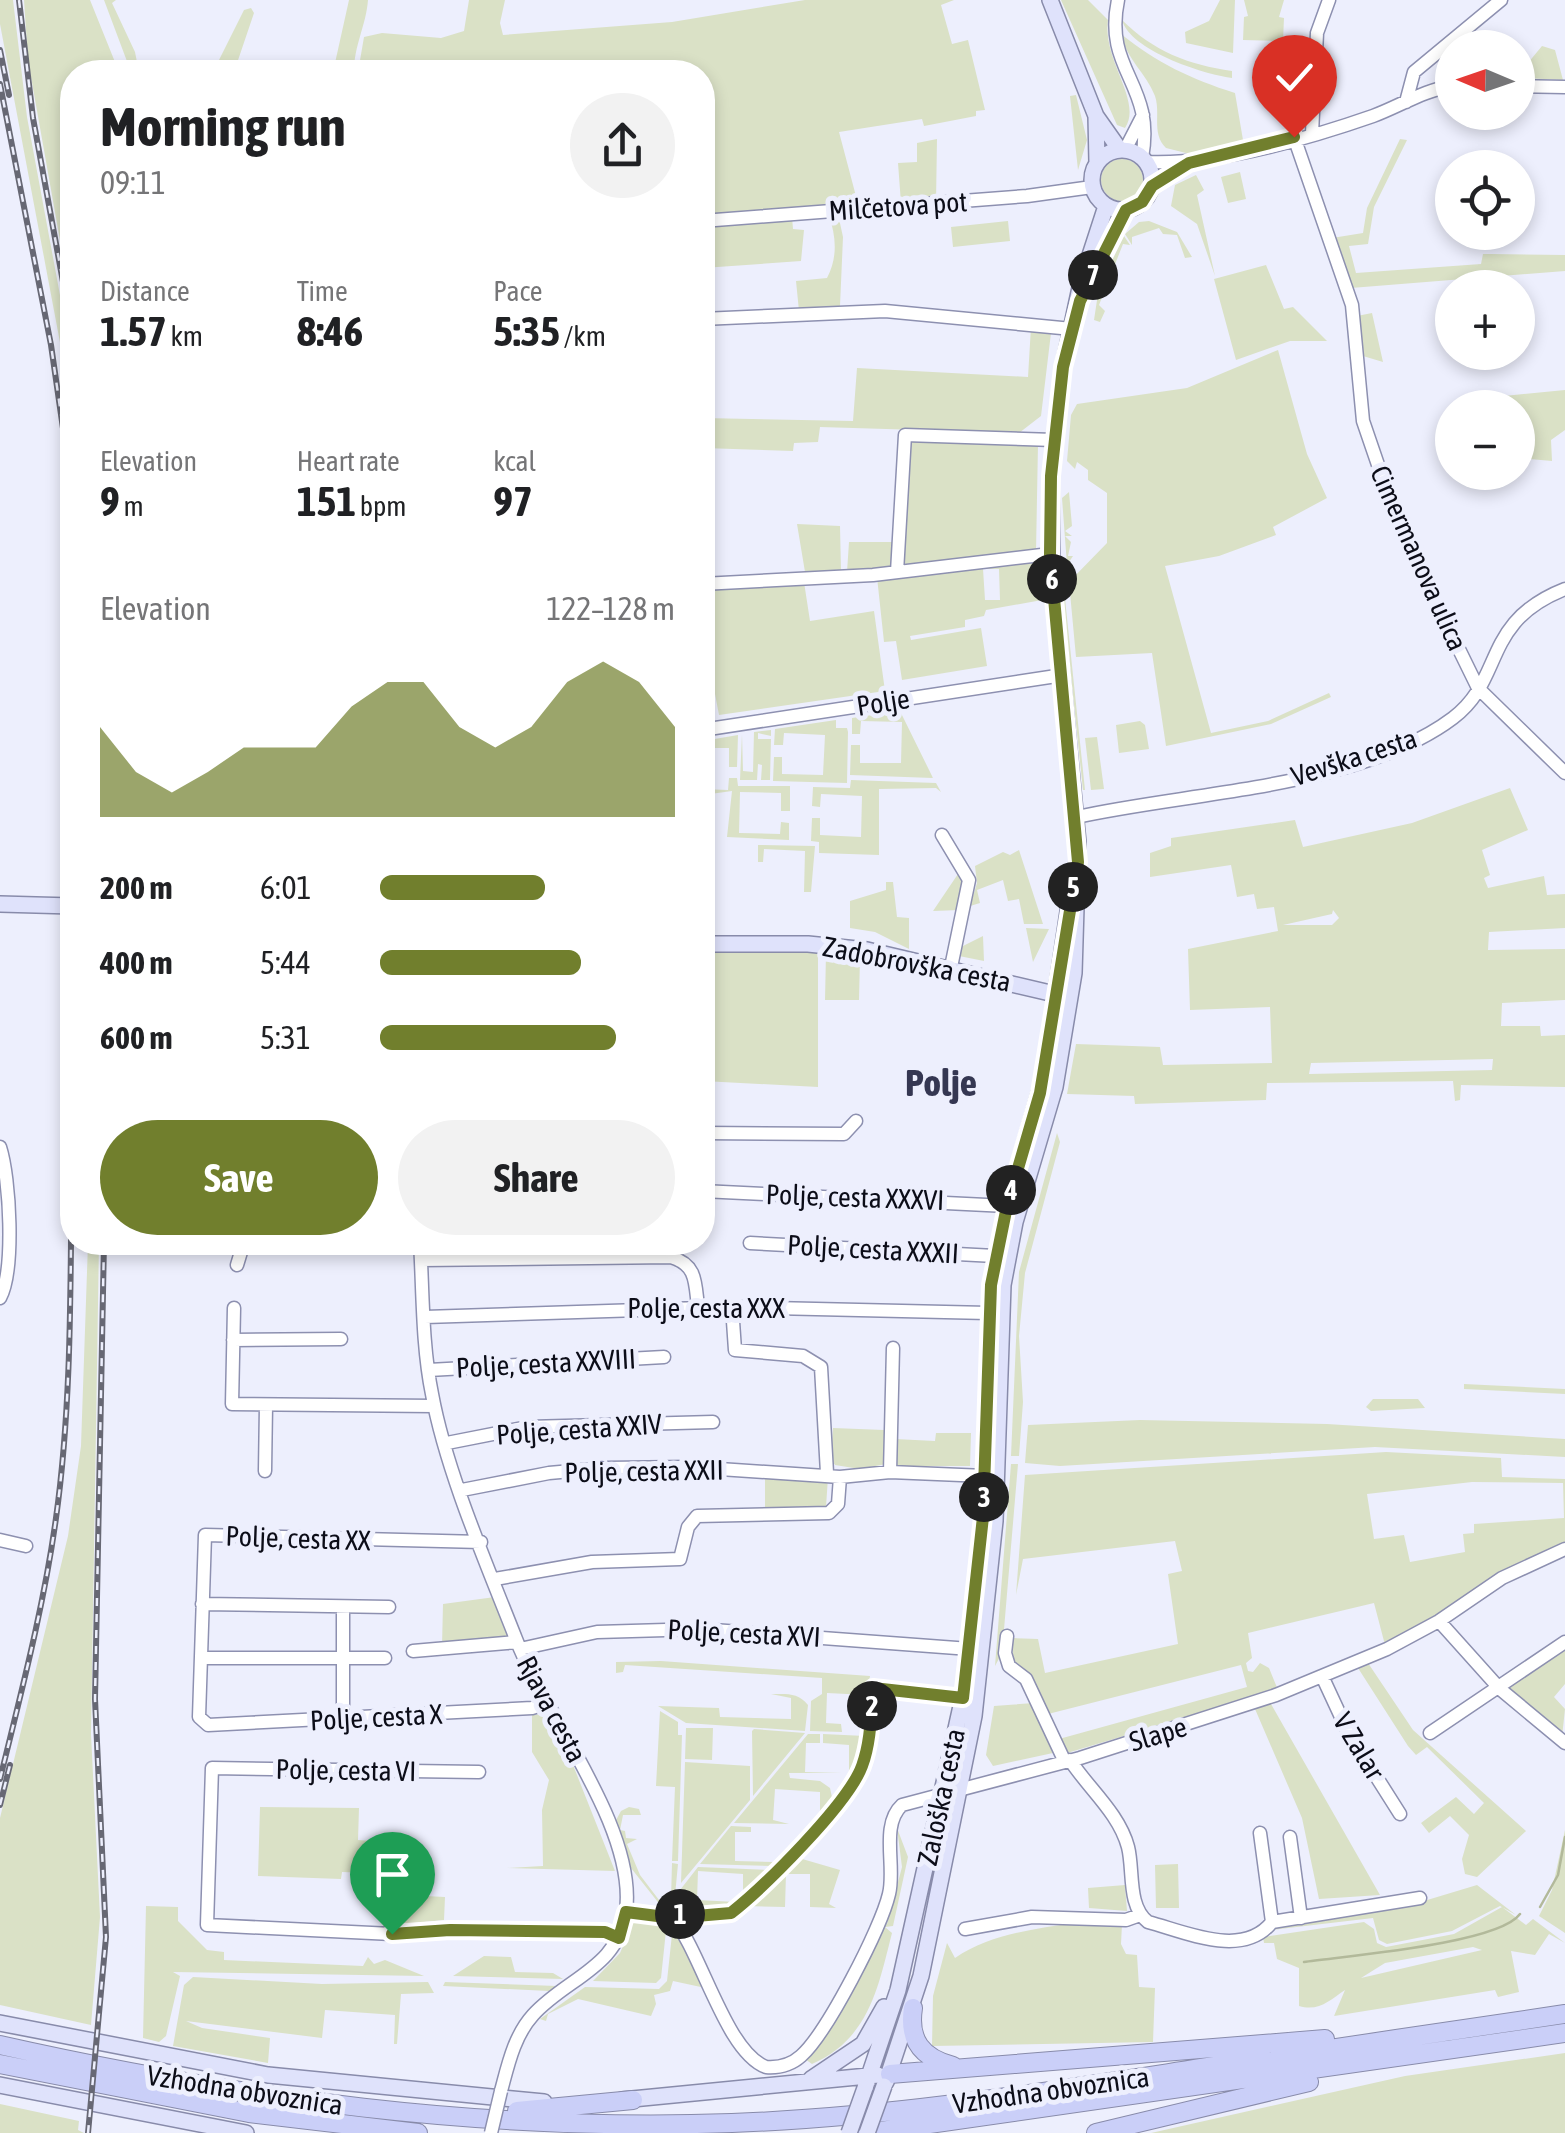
<!DOCTYPE html>
<meta charset="utf-8">
<style>
body{margin:0;font-family:"Asap Condensed",sans-serif;background:#f2f2f2;color:#202124;height:100vh;display:flex;flex-direction:column;font-size:38px;white-space:nowrap}
*{box-sizing:border-box;margin:0}
p{font-size:32px;color:#757577}
.icon{flex:none;width:55px;height:55px;fill:none;stroke:currentColor;stroke-width:2;stroke-linecap:round;stroke-linejoin:round}
.map{position:relative;flex:1;overflow:hidden}
.panel{position:absolute;left:60px;top:60px;width:655px;height:1195px;display:flex;flex-direction:column;background:#fff;border-radius:40px;box-shadow:0 5px 15px #0003}
.panel>*{flex:none}
.needle{width:65px;rotate:272deg}
.buttons{position:absolute;left:1435px;top:30px;display:grid;gap:20px}
.buttons a{display:grid;place-items:center;width:100px;height:100px;border-radius:50%;background:#fff;box-shadow:0 5px 15px #0003;font-size:50px}
.pin{position:absolute;display:grid;place-items:center;width:85px;height:85px;color:#fff;margin:-102px -42px;border-radius:50% 50% 50% 0;rotate:-45deg;box-shadow:0 0 10px #0007}
.pin .icon{rotate:45deg}
.km{position:absolute;width:50px;height:50px;margin:-25px;border-radius:50%;background:#222;color:#fff;font-size:28px;line-height:50px;text-align:center}
.round{display:grid;place-items:center;flex:none;width:105px;height:105px;border-radius:52px;background:#f2f2f2}
.headline{display:flex;align-items:center;justify-content:space-between;height:170px;padding:0 40px}
h1{font-size:55px;font-weight:700;line-height:75px}
.metrics{display:grid;grid-template-columns:repeat(3,1fr);gap:15px;height:170px;padding:10px 40px}
.metrics div{display:grid;align-content:center}
.metrics b{font-size:42px;font-weight:700}
.metrics small{font-size:28px;font-weight:400}
.metrics p{font-size:28px}
.chart{height:280px;padding:20px 40px}
.chart p{display:flex;justify-content:space-between}
.chart svg{width:100%;height:180px;margin-top:10px;fill:#717f2d;opacity:.7}
.cta{display:flex;gap:20px;margin-top:auto;padding:20px 40px}
.cta a{flex:1;height:115px;border-radius:60px;background:#717f2d;color:#fff;font-size:40px;font-weight:700;line-height:115px;text-align:center}
.cta a+a{background:#f2f2f2;color:#202124}
ul{padding:0 40px;list-style:none;font-size:32px}
li{display:grid;grid-template-columns:160px 120px 1fr;align-items:center;height:75px}
li i{height:25px;border-radius:12px;background:#717f2d}
.map>svg:first-child{display:block}
</style>
<div class="map">
<svg width="1565" height="2133" viewBox="0 0 1565 2133">
<rect width="100%" height="100%" fill="#edeffd"/>
<path fill="#dae1c6" fill-rule="evenodd" d="M0,0H13L27,117L72,360V406L0,24Z
M24,0H90L119,72H72V308L28,60Z
M104,0H116L112,3L135,52L139,72H131Z
M349,0H368C366,26 354,45 354,72H333Z
M469,0H505L500,23L503,35L672,22L805,0H954L941,5L952,44L968,40L985,110L976,111V116L924,126L922,119L839,132L857,200L852,206L703,219L702,72H358L364,37L382,33L441,38L464,31Z
M1061,0H1088L1108,20C1102,60 1143,101 1125,128L1117,125Z
M1220,0H1235L1233,53L1186,43L1185,32L1209,21Z
M1244,0H1284L1279,17L1284,18L1283,41L1243,40L1244,17L1248,16Z
M251,8L254,13L234,72H213L244,10Z
M1122,20C1153,51 1189,65 1232,71V78C1202,74 1130,50 1122,20Z
M1121,34C1157,63 1191,79 1235,93L1243,140L1190,154L1166,148C1151,133 1161,114 1155,96C1145,71 1128,62 1121,34Z
M1542,46L1555,50L1563,80L1525,78L1523,69Z
M1076,95L1087,140L1078,170L1070,96Z
M937,139L936,202L901,203L898,163L917,162V143Z
M1400,139L1407,140L1374,207L1368,244L1349,246L1356,273L1481,264L1483,254H1490L1565,255V271L1351,288L1332,238L1363,233L1367,208Z
M1101 180a21 21 0 1 1 42 0a21 21 0 1 1-42 0Z
M1240,172L1246,199L1228,203L1221,177Z
M1196,175L1204,190L1197,195L1215,276L1197,224L1171,206L1175,185Z
M838,214L843,237L840,306L799,311L796,281L827,278C838,257 836,237 829,215Z
M792,217L793,229L804,230L801,261L703,268V223Z
M1008,221L1010,241L953,247L951,227Z
M1149,221L1177,232L1192,257L1185,258L1177,235L1163,234L1159,228L1132,237V245L1125,234L1139,222Z
M1124,236L1130,245L1123,244L1099,305L1105,311L1100,322L1094,320L1099,287Z
M1266,265L1284,309L1293,307L1327,341H1290L1236,360L1214,279Z
M1372,313L1383,362L1363,356L1357,316Z
M1031,327L1051,333L1041,416L1019,433L820,427L818,442L794,443L793,451L703,448V418L853,421L857,368L1028,377Z
M1278,350L1307,454L1327,498L1273,527L1276,535L1219,556L1165,566L1211,733L1268,721L1329,693L1331,697L1271,724L1166,746L1152,653L1076,657L1069,582L1107,543V493L1088,480V470L1077,462L1075,469L1067,461L1071,415L1077,404L1187,388Z
M1565,390V430L1551,440L1552,461L1518,458V408L1505,407L1504,396Z
M908,440L1038,444L1036,552L900,567Z
M1069,492L1072,526L1065,531L1072,536H1065L1071,542L1068,556H1073L1067,565L1062,498Z
M797,524L840,526L841,571L805,572Z
M849,542H895L894,570L847,572Z
M1033,561L1037,563L1042,600L986,610L984,616L965,620V627L910,636L911,640L981,628L987,666L902,680L896,641L884,642L877,577ZM983,569H999L1000,600H985Z
M804,582L810,621L874,611L885,691L719,715L703,631V590Z
M1064,589L1085,790H1083L1063,600Z
M900,711L933,778L850,775L851,745H860V763H901L902,722L861,721L860,734H852V718Z
M836,720V728H847L848,732L847,783L773,781L774,757H782V774L823,775L825,735L784,733L783,745H774L775,729Z
M1140,721L1145,725L1149,749L1119,753L1116,725Z
M771,730V736L758,733V739H771L770,780H761L762,765L758,764L757,780H740L742,734L743,771L753,772L754,732Z
M738,735L737,767H729V748H703V741Z
M1097,737L1104,789L1091,790L1085,738Z
M729,778H737L738,786H790V811H781V793L740,792L739,833L780,834L781,822L789,823V840L727,837L732,791L703,795L702,789L728,790Z
M851,780L936,783L941,792L936,788L879,789V855L819,853V842L811,841L812,818H820V835L861,837L862,796L821,794L820,807L812,806L813,787L850,788Z
M1510,788L1528,830L1482,850L1490,875L1484,878L1488,888L1544,876L1547,895L1565,894V928L1489,932L1488,950L1565,949V1000L1502,1003L1501,1026H1540L1541,1036L1565,1035V1087L1461,1085L1460,1100L1455,1101L1453,1081L1267,1083L1266,1100L1135,1104L1134,1096L1067,1094L1076,1044L1160,1047L1163,1065L1272,1063L1270,1007L1190,1010L1188,949L1278,931L1274,907L1257,909L1254,894L1237,897L1231,865L1150,877V853L1171,846V838L1295,820L1303,847L1412,823ZM1333,910L1339,918L1332,925H1283L1332,914ZM1493,1059L1492,1070L1309,1074L1311,1063Z
M758,845L815,846L811,892H804L805,851L764,849L763,862H758Z
M1019,850L1043,924H1024L1019,899L1008,901L1003,880L977,890L980,903L970,906L977,883L975,866L1003,852L1010,855Z
M960,871L964,882L960,910L933,911Z
M886,882H893L897,917L909,918V949L875,932L850,928V901L886,890Z
M1026,928L1049,929L1033,962Z
M983,936L984,961L959,956L961,947Z
M703,952L818,953V1087L703,1081Z
M826,953L860,957L859,1000H825Z
M1057,1133L1060,1142L1025,1273L1019,1336L1023,1402L1019,1456H1011L1019,1272Z
M88,1243H99L91,1734L100,1917L91,2025L0,2005V1818L68,1536L81,1446Z
M1464,1384L1565,1389V1394L1464,1389Z
M1373,1399H1418L1425,1408L1371,1411L1366,1407Z
M1140,1420L1327,1424L1565,1439V1457L1375,1447L1060,1466L1025,1463L1028,1425Z
M833,1428L884,1430L886,1464L860,1469L835,1465L831,1459Z
M936,1433H971L970,1466H895V1439L935,1441Z
M1386,1452L1501,1458L1502,1477L1565,1479V1545L1385,1645L1374,1603L1248,1633L1252,1658L1246,1663L1248,1671L1253,1672L1260,1663L1269,1668L1278,1690L1067,1753L1014,1663L1011,1638L1038,1639L1045,1673L1178,1644L1168,1574L1182,1571L1175,1541L1023,1559L1016,1595L1025,1475ZM1472,1482L1563,1483L1564,1518L1474,1524V1533L1463,1534L1465,1552L1410,1562L1404,1535L1374,1539L1367,1494ZM1241,1665L1247,1687L1059,1739L1048,1714Z
M1011,1464H1018L1002,1653L995,1666Z
M765,1474L828,1477L826,1507L765,1509Z
M495,1597L510,1638L442,1646L443,1604Z
M1565,1649V1684L1554,1697L1565,1709L1562,1737L1507,1688Z
M661,1661L870,1676L867,1695L827,1693L826,1723L841,1724L842,1732L810,1731L811,1701L822,1694V1678L625,1665L623,1672L616,1673V1662Z
M1368,1663L1413,1730L1526,1831L1477,1877L1465,1874L1462,1859L1469,1835L1450,1816L1429,1833L1421,1823L1456,1797L1474,1814L1484,1803L1427,1747L1416,1755L1408,1746L1358,1668Z
M771,1694C786,1694 798,1692 808,1705L805,1731L686,1723L658,1706L719,1708L720,1717L791,1719V1698Z
M1034,1703L1052,1742L1053,1753L993,1766L986,1755L994,1706Z
M1271,1704L1380,1895L1319,1899L1302,1818L1255,1709Z
M660,1711L678,1722V1735H682L678,1861H672L675,1787L656,1786Z
M544,1714L573,1765L615,1871L507,1868L543,1866L542,1810L549,1780L532,1752V1715Z
M686,1728H713L712,1760L685,1759Z
M754,1729L805,1733L753,1796L752,1731Z
M808,1734H820V1743H806L805,1772L842,1773H789L790,1778L820,1781L830,1788L833,1802L820,1818V1792L775,1789L773,1820L789,1824L734,1823Z
M823,1734L865,1736L861,1756L849,1773V1745L823,1743Z
M685,1762L750,1766V1800L681,1883Z
M260,1807L359,1808L358,1840L371,1841L370,1873L342,1872L341,1879L258,1876Z
M629,1807L639,1809L641,1815H623L620,1830L625,1831L626,1838L637,1839L627,1844L640,1875L659,1900L671,1899L672,1863L678,1864L674,1906H661L631,1868L615,1822L621,1811Z
M731,1826L751,1827V1832H735V1861L774,1862V1866L700,1864Z
M897,1828L908,1857L893,1926L885,1927L892,1933C878,1988 869,2039 812,2064L805,2059L882,1926L887,1924L902,1867Z
M1565,1830V1933L1539,1916L1552,1890Z
M792,1856L840,1870L829,1904L836,1908L810,1907V1874H786L785,1907L745,1906Z
M1178,1864L1179,1908H1156L1155,1865Z
M698,1867L771,1870L743,1900V1874L698,1871L697,1900L736,1902L726,1911L679,1910L680,1890Z
M1125,1885L1127,1911L1089,1908L1088,1888Z
M1477,1885L1516,1915L1500,1906L1452,1931L1387,1944L1379,1940L1373,1918L1271,1930L1280,1925L1404,1907Z
M386,1894L445,1897L444,1920L383,1926Z
M146,1906L178,1907V1921L207,1950L224,1952V1960L363,1966L368,1957L374,1964L385,1960L424,1976L173,1972L180,1976L166,2036L159,2042L143,2038Z
M1502,1907L1526,1925L1533,1919L1565,1943L1549,1934L1535,1955L1511,1951L1519,1992L1498,1997L1495,1990L1334,2016L1345,1990C1330,2000 1319,2012 1299,2006V1968L1277,1959L1274,1943H1264L1263,1937L1364,1922L1374,1929L1377,1943L1386,1947L1454,1934ZM1473,1947L1482,1950L1361,1978L1385,1963Z
M641,1919L667,1921L661,1978L656,1983L593,1981L620,1953L633,1923Z
M1075,1923L1122,1924L1121,1944L1126,1954L1137,1955L1139,1987L1155,1988L1153,2042L932,2046L933,1996L947,1943L955,1958C990,1934 1034,1929 1075,1923Z
M673,1925L710,1989L673,1981L670,1991L654,1995L656,2004L651,2016L578,1999L548,2014L546,2021L540,2019L585,1987L659,1989L667,1981Z
M484,1956L511,1957L515,1972L553,1973L563,1979L453,1976Z
M193,1977L322,1984L428,1982L434,1993L401,1994L397,2044H394L395,2015L325,2010L322,2038L186,2021L202,2028L270,2038L268,2063L173,2046L184,1985Z
M445,1982L557,1986L549,1991L443,1986Z
M1565,2053V2133H1151L1405,2076Z
M0,2104L79,2121L78,2130L84,2133H0Z"/>
<g fill="none" stroke-linecap="round" stroke-linejoin="round">
<path stroke="#b2b99a" stroke-width="2.5" d="M1540,1907L1558,1875L1565,1837
M1304,1962C1345,1956 1498,1944 1520,1914"/>
<defs>
<path id="minor" d="M1118,0C1103,72 1156,83 1142,158
M208,72L209,71
M1518,86L1565,87
M1406,102L1414,72L1501,0
M1312,133L1317,33L1329,0
M1294,137L1352,305L1363,421L1400,529L1478,688L1565,773
M1125,150L1143,115
M1146,162C1216,165 1307,139 1373,116C1400,106 1424,90 1452,86
M1152,186L1187,165
M702,221L1027,196L1092,187
M702,319L885,311L1072,329
M897,572L905,435L1054,440
M702,584L873,575L1050,554
M702,730L1063,675
M1077,817C1188,792 1360,788 1453,718C1505,679 1481,622 1565,589
M942,835L969,880L951,967
M702,1133L844,1134L856,1121
M0,1147C10,1178 15,1270 0,1298
M702,1191L1007,1206
M420,1242C423,1292 422,1345 432,1394C446,1471 487,1565 516,1639C545,1715 637,1828 626,1911C619,1968 566,1978 533,2015C514,2036 508,2065 501,2091
M750,1243L995,1256
M421,1260L671,1257C697,1265 695,1282 698,1307
M237,1265L244,1242
M732,1307L735,1350L803,1356L821,1367L827,1473
M234,1308L232,1404L434,1406
M425,1317L732,1307L988,1313
M233,1340L341,1339
M429,1370L664,1357
M447,1443L528,1427L713,1422
M265,1471L266,1405
M890,1472L893,1348
M462,1490L549,1473L605,1468L690,1467L840,1477L890,1472L985,1476
M0,1540L26,1546
M481,1542L205,1535L199,1717L208,1725L532,1708L548,1703
M495,1579L592,1562L680,1559L688,1527L697,1516L829,1513L838,1504L840,1477
M202,1604L389,1607
M1439,1621L1500,1689L1565,1743
M1007,1636L1005,1653L1009,1666L1026,1679L1064,1760
M520,1649L597,1632L700,1629L970,1649
M413,1651L517,1642
M201,1658H385
M1322,1676L1348,1732L1400,1814
M343,1719V1609
M1430,1733L1565,1642
M1070,1760C1088,1788 1119,1813 1128,1847C1134,1870 1127,1906 1148,1922C1186,1932 1243,1959 1272,1922L1420,1898
M479,1772L212,1768L207,1925L392,1934L450,1930L605,1932L619,1937
M1260,1833L1272,1922
M1290,1837L1301,1918
M626,1912L673,1918L731,1913C763,1889 848,1802 862,1766C871,1742 871,1714 873,1688L963,1697
M673,1918C702,1954 726,2052 766,2067C780,2068 791,2065 801,2056C827,2033 881,1928 889,1894C896,1867 880,1825 902,1805L1080,1758L1276,1695L1387,1649L1439,1621L1502,1578L1565,1549
M965,1929L1032,1917L1126,1920L1140,1915"/>
<path id="major" d="M1050,0L1096,116L1097,163
M1096,116L1120,150
M1092 180a30 30 0 1 1 60 0a30 30 0 1 1-60 0Z
M1095,270L1126,210
M0,904L72,906
M702,944H808L867,950L1063,996
M0,2023L268,2075L544,2102
M811,2079L863,2044L884,2007
M886,2082L921,1976L974,1716L995,1521L1003,1285L1015,1222L1055,1087L1074,973L1078,842L1052,576L1051,476L1063,367L1081,283L1106,206
M0,2085L246,2133
M865,2088L898,1990L963,1697L983,1517L991,1285L1007,1206L1043,1080L1069,905
M622,2100L878,2075"/>
<path id="highway" d="M913,2008C908,2040 922,2058 953,2066
M0,2045C240,2099 485,2132 732,2123C899,2117 1063,2089 1228,2064C1340,2047 1453,2031 1565,2014
M0,2064L249,2113L418,2133
M890,2074L1325,2039
M517,2111L633,2100
M867,2133L1565,2033
M1096,2133L1309,2082"/>
</defs>
<use href="#minor" stroke="#8d90b0" stroke-width="15"/>
<use href="#major" stroke="#888baa" stroke-width="18"/>
<use href="#highway" stroke="#888baa" stroke-width="20"/>
<use href="#minor" stroke="#fff" stroke-width="12"/>
<use href="#major" stroke="#dfe2fb" stroke-width="15"/>
<use href="#highway" stroke="#cacff8" stroke-width="18"/>
<defs>
<path id="rail" d="M19,0L33,118L72,331
M0,50L9,95
M0,84L51,345L72,491
M0,1779C21,1693 44,1606 56,1518C73,1395 70,1269 72,1145
M0,1805L10,1765
M88,2133L106,1937L95,1699L104,1242"/>
</defs>
<use href="#rail" stroke="#676874" stroke-width="6"/>
<use href="#rail" stroke="#edeffd" stroke-width="2.5" stroke-dasharray="8" stroke-linecap="butt"/>
<defs>
<path id="minor-bridge" d="M491,2133L501,2091"/>
<path id="major-bridge" d="M849,2133L865,2088
M867,2133L884,2086"/>
</defs>
<use href="#minor-bridge" stroke="#8d90b0" stroke-width="15" stroke-linecap="butt"/>
<use href="#major-bridge" stroke="#888baa" stroke-width="18" stroke-linecap="butt"/>
<use href="#minor-bridge" stroke="#fff" stroke-width="12"/>
<use href="#major-bridge" stroke="#dfe2fb" stroke-width="15"/>
</g>
<g fill="none" stroke-linecap="round" stroke-linejoin="round">
<defs>
<path id="route" d="M392,1934L450,1930L605,1932L619,1938L626,1912L673,1918L731,1913C764,1887 848,1804 862,1766C871,1742 871,1714 873,1688L963,1698L983,1517L991,1285L1007,1206L1040,1093L1078,862L1050,554L1051,476L1063,367L1080,301L1126,210L1142,202L1152,186L1189,163L1294,137"/>
</defs>
<use href="#route" stroke="#fff" stroke-width="20"/>
<use href="#route" stroke="#717f2d" stroke-width="12"/>
</g>
<g text-anchor="middle" dominant-baseline="central" stroke-width="10" stroke-linejoin="round" paint-order="stroke">
<g font-size="28" fill="#0c0d18" stroke="#edeffd">
<text transform="translate(898 206) rotate(-4)">Milčetova pot</text>
<text transform="translate(1419 558) rotate(66)">Cimermanova ulica</text>
<text transform="translate(883 702) rotate(-9)">Polje</text>
<text transform="translate(1354 757) rotate(-18)">Vevška cesta</text>
<text transform="translate(917 964) rotate(11)">Zadobrovška cesta</text>
<text transform="translate(855 1197) rotate(2)">Polje, cesta XXXVI</text>
<text transform="translate(873 1249) rotate(3)">Polje, cesta XXXII</text>
<text x="706" y="1308">Polje, cesta XXX</text>
<text transform="translate(546 1363) rotate(-3)">Polje, cesta XXVIII</text>
<text transform="translate(579 1429) rotate(-4)">Polje, cesta XXIV</text>
<text transform="translate(644 1471) rotate(-1)">Polje, cesta XXII</text>
<text transform="translate(298 1538) rotate(2)">Polje, cesta XX</text>
<text transform="translate(744 1633) rotate(3)">Polje, cesta XVI</text>
<text transform="translate(552 1709) rotate(62)">Rjava cesta</text>
<text transform="translate(376 1717) rotate(-3)">Polje, cesta X</text>
<text transform="translate(1158 1734) rotate(-17)">Slape</text>
<text transform="translate(1359 1746) rotate(59)">V Zalar</text>
<text transform="translate(346 1770) rotate(1)">Polje, cesta VI</text>
<text transform="translate(941 1797) rotate(-78)">Zaloška cesta</text>
<text transform="translate(245 2090) rotate(9)">Vzhodna obvoznica</text>
<text transform="translate(1051 2090) rotate(-8)">Vzhodna obvoznica</text>
</g>
<g font-size="38" font-weight="bold" fill="#353752" stroke="#edeffd">
<text x="941" y="1082">Polje</text>
</g>
</g>
</svg>
<div class="buttons">
<a><svg class="needle" viewBox="-14 -14 28 28"><path d="M0-13l5 13h-10z" fill="#e53935"/><path d="M0 13l5-13h-10z" fill="#757577"/></svg></a>
<a><svg class="icon" aria-label="locate" viewBox="0 0 24 24"><circle cx="12" cy="12" r="6"/><path d="M12 2v4M12 18v4M2 12h4M18 12h4"/></svg></a>
<a>+</a>
<a>−</a>
</div>
<div class="pin" style="left:392px;top:1934px;background:#1e9e55"><svg class="icon" aria-label="arrive" viewBox="0 0 24 24"><path d="M6 21V4h12l-3 4 3 4H6"/></svg></div>
<div class="pin" style="left:1294px;top:137px;background:#d93025"><svg class="icon" aria-label="check" viewBox="0 0 24 24"><path d="M5 12l5 5 9-10"/></svg></div>
<b class="km" style="left:680px;top:1914px">1</b>
<b class="km" style="left:872px;top:1706px">2</b>
<b class="km" style="left:984px;top:1497px">3</b>
<b class="km" style="left:1011px;top:1190px">4</b>
<b class="km" style="left:1073px;top:887px">5</b>
<b class="km" style="left:1052px;top:579px">6</b>
<b class="km" style="left:1093px;top:275px">7</b>
<section class="panel">
<div class="headline"><div><h1>Morning run</h1><p>09:11</p></div><a class="round"><svg class="icon" aria-label="share" viewBox="0 0 24 24"><path d="M12 15V3M7 8l5-5 5 5M5 13v7h14v-7"/></svg></a></div>
<div class="metrics">
<div><p>Distance</p><b>1.57<small> km</small></b></div>
<div><p>Time</p><b>8:46</b></div>
<div><p>Pace</p><b>5:35<small> /km</small></b></div>
</div>
<div class="metrics">
<div><p>Elevation</p><b>9<small> m</small></b></div>
<div><p>Heart rate</p><b>151<small> bpm</small></b></div>
<div><p>kcal</p><b>97</b></div>
</div>
<div class="chart"><p><span>Elevation</span>122–128 m</p>
<svg viewBox="0 0 160 44" preserveAspectRatio="none"><path d="M0 44V22L10 33L20 38L30 33L40 27L50 27L60 27L70 17L80 11L90 11L100 22L110 27L120 22L130 11L140 6L150 11L160 22V44z"/></svg>
</div>
<ul>
<li><b>200 m</b>6:01<i style="width:56%"></i></li>
<li><b>400 m</b>5:44<i style="width:68%"></i></li>
<li><b>600 m</b>5:31<i style="width:80%"></i></li>
</ul>
<div class="cta"><a>Save</a><a>Share</a></div>
</section>
</div>
